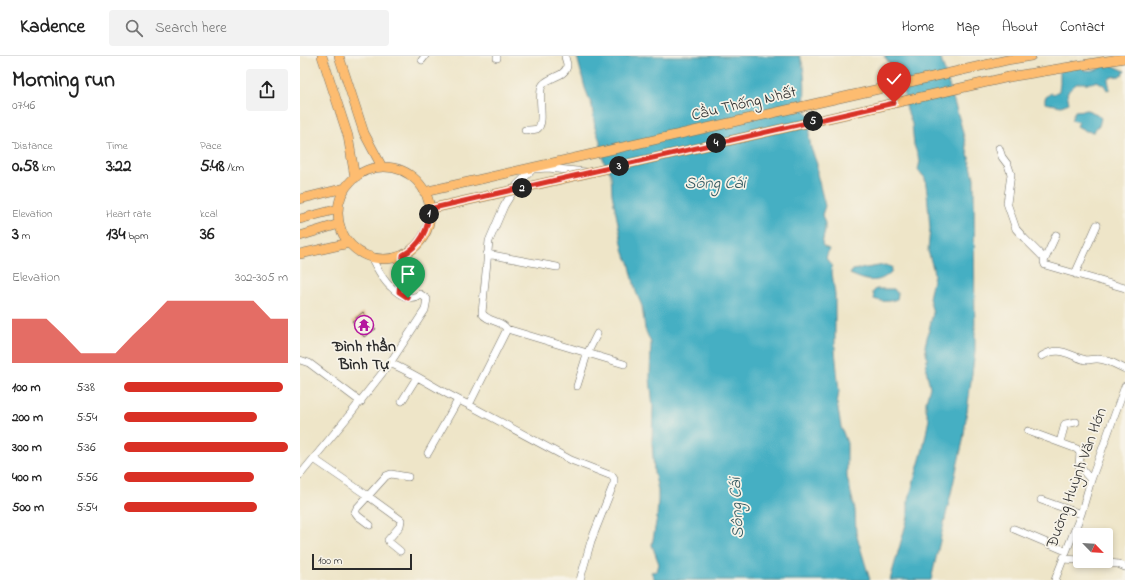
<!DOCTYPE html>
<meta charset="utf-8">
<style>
body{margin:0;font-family:"Indie Flower",sans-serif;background:#f2f2f2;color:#222;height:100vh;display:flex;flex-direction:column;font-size:15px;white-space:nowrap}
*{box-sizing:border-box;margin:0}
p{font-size:13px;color:#767676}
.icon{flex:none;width:22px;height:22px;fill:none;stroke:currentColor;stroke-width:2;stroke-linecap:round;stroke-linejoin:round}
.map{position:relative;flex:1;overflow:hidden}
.side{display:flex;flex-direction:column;background:#fff;width:300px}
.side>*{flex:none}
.needle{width:26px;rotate:115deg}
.controls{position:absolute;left:773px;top:472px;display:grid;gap:8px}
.controls a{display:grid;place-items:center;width:40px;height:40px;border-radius:4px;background:#fff;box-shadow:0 2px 6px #0003;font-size:20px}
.scale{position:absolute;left:12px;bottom:10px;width:100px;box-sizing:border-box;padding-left:4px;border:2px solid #2b2b2b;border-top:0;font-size:11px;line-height:14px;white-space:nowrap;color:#2b2b2b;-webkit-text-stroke:3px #f7f3e8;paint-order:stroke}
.pin{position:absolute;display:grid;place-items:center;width:34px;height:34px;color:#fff;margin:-41px -17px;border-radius:50% 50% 50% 0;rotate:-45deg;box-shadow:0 0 4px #0007}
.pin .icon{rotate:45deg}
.km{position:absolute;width:20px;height:20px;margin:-10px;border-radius:50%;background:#222;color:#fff;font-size:11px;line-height:20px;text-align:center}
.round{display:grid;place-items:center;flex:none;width:42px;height:42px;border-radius:4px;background:#f2f2f2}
.summary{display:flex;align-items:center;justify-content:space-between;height:68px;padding:0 12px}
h1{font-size:22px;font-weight:700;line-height:30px}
.figures{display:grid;grid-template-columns:repeat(3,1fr);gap:6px;height:68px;padding:4px 12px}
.figures div{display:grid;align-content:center}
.figures b{font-size:17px;font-weight:700}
.figures small{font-size:11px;font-weight:400}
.figures p{font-size:11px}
.chart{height:112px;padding:8px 12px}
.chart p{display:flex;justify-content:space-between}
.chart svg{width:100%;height:72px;margin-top:4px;fill:#d93025;opacity:.7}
ul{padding:0 12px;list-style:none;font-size:13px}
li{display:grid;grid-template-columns:64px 48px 1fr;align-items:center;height:30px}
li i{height:10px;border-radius:5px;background:#d93025}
header{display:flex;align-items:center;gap:24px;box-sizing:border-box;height:56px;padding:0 20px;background:#fff;border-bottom:1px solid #e0e0e0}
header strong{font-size:19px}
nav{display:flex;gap:22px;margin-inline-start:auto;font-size:14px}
.search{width:280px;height:36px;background:#f2f2f2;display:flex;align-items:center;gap:10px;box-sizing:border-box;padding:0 14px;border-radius:4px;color:#767676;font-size:15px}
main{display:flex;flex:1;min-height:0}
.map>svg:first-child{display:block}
</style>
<header>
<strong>Kadence</strong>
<div class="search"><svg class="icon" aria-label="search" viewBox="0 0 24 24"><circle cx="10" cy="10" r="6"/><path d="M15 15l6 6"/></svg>Search here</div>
<nav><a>Home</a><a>Map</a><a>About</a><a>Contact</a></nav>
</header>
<main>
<section class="side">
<div class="summary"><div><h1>Morning run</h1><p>07:46</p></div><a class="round"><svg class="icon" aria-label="share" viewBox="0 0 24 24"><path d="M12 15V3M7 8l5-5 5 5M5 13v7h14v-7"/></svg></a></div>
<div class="figures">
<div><p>Distance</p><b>0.58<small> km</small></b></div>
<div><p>Time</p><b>3:22</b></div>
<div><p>Pace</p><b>5:48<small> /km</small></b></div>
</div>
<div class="figures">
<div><p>Elevation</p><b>3<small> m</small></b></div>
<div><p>Heart rate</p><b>134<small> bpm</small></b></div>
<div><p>kcal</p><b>36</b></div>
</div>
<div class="chart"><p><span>Elevation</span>302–305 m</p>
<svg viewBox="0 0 160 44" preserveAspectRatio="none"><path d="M0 44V17L10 17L20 17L30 27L40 38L50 38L60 38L70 27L80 17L90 6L100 6L110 6L120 6L130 6L140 6L150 17L160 17V44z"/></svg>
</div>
<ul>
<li><b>100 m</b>5:38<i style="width:97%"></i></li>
<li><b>200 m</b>5:54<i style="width:81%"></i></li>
<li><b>300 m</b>5:36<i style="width:100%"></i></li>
<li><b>400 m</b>5:56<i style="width:79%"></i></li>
<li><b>500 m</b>5:54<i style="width:81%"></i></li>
</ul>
</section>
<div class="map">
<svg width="825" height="524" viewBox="0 0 825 524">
<rect width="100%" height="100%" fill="#f7f3e8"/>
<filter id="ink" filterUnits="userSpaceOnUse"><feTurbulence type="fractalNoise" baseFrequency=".025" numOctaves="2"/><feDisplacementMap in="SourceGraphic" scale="8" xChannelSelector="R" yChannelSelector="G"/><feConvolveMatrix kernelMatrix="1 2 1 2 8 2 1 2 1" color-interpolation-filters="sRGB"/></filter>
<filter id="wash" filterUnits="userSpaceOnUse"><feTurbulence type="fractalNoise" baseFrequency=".012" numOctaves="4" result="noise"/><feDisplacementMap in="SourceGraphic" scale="16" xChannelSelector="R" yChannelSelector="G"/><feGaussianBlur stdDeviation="0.9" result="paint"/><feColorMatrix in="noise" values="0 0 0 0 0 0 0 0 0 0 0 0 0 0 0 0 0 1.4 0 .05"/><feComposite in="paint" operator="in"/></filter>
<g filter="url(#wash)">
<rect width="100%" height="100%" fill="#eee5c8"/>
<path fill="#45afc3" stroke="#386d77" d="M277,0H500C506,15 505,37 504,53L509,59L511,69L509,80L511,92L517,108V118L525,150L522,159L525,167V174L522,188L524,191L529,193L526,202L531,209L535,239V294L539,335L537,348L541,371L547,387V421L555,454L556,477L570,524H355L351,516L357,515L359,508L352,489L357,461L358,445V434L354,416L352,386L353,351L350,322L351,287L345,273L342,250L336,236L329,206L324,197L312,138L311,118L304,106L300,85L295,72L292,50L285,32Z
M584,0H640L660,65L674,122L675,295L663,385L631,524H590L608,461V446L623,393L629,363L626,353V345L630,331L626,313L627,302L625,290L633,257L629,242L634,219L633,212L628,195L630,172L627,136L625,122L618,114L620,105L614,89L612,68L605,48L603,32L598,18Z
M770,5L777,10H782L784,14C792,15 802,15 803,5L825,15L821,20L812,21L808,24L810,33L807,34L804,29L797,25C781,32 782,19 767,37L769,47L761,50L745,47V42L751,37L753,38L759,35L760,27V15L769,10Z
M787,54L797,58L801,62L799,70H797L794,76L786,75L777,70L779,66L771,64L775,55Z
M585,209L592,211L591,216C578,229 566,225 550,218L553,214Z
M576,233H594L598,238L597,243C589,246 582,246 574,243L573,236Z"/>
<g id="blocks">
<path fill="#dbab71" d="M63,256L76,273L64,281L52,265Z"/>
</g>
</g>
<g filter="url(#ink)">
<use href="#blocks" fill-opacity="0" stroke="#6f6c62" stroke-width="1"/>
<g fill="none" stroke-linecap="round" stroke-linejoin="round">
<defs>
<path id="minor" d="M197,2V0
M122,4L125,0
M225,74C229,74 234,74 237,73C246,68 237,40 242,30C246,21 267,21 267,9C267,6 265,3 265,0
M699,92L702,101L708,109L711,118L707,147L716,173L724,182L745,203
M756,179L745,203L744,206L745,209L825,232
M187,198L257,211
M71,201C76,210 83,225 91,231C98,238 111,246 120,238L127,243L125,254L90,307
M775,218L797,169
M99,236L103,199
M207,273C201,264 187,266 182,257L189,185L204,150L217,129L233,113L248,112L286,116
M742,300C760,289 769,300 786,304C790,304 792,303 796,303C805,302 817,309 825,313
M0,304L9,307L61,346
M277,330L287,298L297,278
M102,345L117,321
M169,349L207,273L324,308
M728,375L777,393L780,397L779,410L791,424
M760,386L765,368L776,366
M128,397L158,344
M14,403L68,440L86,420L91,418L108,421
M0,419L51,357L90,307C118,319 142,337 169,349L271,404L312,420L314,423V427L291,485L280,524
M741,444L781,458
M70,469L58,460L55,456L57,452L68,440L101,464L100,470L88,484L89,486L100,495
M714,473L766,495
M763,503L780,504
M792,505L818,508L825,511
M755,524L781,458L791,424L825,330"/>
<path id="major" d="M22,0L48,80L55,122
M39,0L64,77L82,111
M709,21L825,2
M38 157a46 46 0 1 1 92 0a46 46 0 1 1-92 0Z
M124,136L707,4L731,0
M0,143L45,132
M129,153L191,139
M0,163L38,153
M0,180L39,168
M0,198L49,187"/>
</defs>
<use href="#minor" stroke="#6f6c62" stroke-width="8"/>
<use href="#major" stroke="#6f6c62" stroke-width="10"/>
<use href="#minor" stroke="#fff" stroke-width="7"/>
<use href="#major" stroke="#fdbc6f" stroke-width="9"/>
<defs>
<path id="major-bridge" d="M191,139L709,21"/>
</defs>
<use href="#major-bridge" stroke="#6f6c62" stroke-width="10" stroke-linecap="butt"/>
<use href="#major-bridge" stroke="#fdbc6f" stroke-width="9"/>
</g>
</g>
<g fill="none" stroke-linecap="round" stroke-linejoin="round" filter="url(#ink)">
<defs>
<path id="route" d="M108,242L99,236L103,199C121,189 129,173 129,153L594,47"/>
</defs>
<use href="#route" stroke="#fff" stroke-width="8"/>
<use href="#route" stroke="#d93025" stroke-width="5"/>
</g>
<defs>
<symbol id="temple-ring" viewBox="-11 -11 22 22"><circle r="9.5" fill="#f7f3e8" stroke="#b5179e" stroke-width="1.5"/><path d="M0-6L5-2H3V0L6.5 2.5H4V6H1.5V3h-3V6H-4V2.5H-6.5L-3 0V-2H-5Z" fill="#b5179e"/></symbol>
</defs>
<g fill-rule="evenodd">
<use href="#temple-ring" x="53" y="258" width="22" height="22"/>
</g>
<g text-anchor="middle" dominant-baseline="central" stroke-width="3.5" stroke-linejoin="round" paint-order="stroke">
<g font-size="16" fill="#2b2b2b" stroke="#f7f3e8">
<text transform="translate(444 48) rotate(-13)">Cầu Thống Nhất</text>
<text transform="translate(777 422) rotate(-70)">Đường Huỳnh Văn Hớn</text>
</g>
<g font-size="16" font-weight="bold" fill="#2b2b2b" stroke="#f7f3e8">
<text x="64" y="291">Đình thần<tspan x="64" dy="18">Bình Tự</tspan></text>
</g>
<g font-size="17" font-style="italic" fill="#345960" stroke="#f7f3e8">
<text x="415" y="127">Sông Cái</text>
<text transform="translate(437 452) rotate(-93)">Sông Cái</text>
</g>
</g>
</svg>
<div class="controls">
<a><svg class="needle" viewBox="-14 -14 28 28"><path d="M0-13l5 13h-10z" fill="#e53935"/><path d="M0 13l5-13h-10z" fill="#767676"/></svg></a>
</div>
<div class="scale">100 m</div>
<div class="pin" style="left:108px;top:242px;background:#1e9e55"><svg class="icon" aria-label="arrive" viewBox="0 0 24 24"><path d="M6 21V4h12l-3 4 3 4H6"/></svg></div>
<div class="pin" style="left:594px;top:47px;background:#d93025"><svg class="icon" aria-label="check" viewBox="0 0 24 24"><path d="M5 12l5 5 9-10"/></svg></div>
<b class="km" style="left:129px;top:158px">1</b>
<b class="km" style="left:222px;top:132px">2</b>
<b class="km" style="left:319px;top:110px">3</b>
<b class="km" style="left:416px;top:87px">4</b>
<b class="km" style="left:513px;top:65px">5</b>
</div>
</main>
